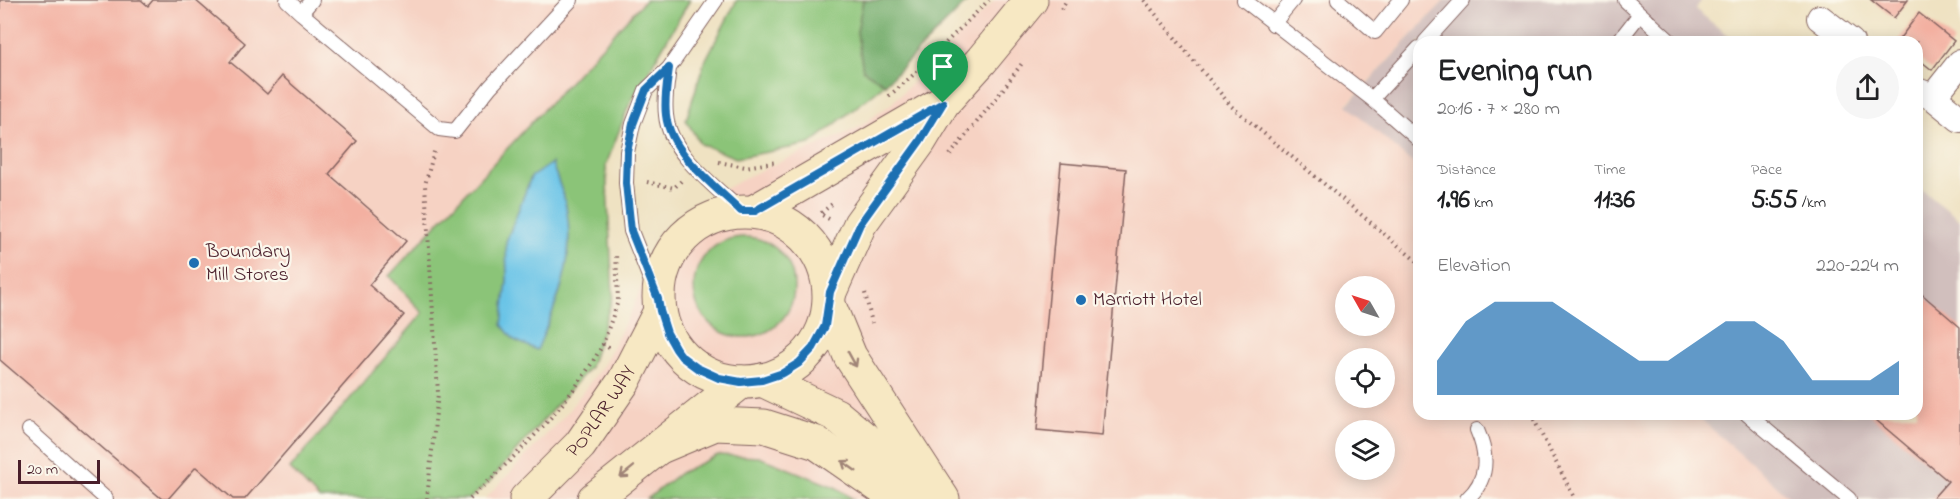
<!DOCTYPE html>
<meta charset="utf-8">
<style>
body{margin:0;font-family:"Indie Flower",sans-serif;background:#f6f6f6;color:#202124;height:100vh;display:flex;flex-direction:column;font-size:22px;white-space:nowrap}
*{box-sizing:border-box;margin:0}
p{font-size:20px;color:#757577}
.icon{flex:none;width:33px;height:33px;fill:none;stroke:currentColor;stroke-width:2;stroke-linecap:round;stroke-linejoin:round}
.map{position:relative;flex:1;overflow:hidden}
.details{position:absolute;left:1413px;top:36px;width:510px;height:384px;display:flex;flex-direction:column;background:#fff;border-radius:18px;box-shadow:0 3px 15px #0003}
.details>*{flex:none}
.needle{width:39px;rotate:309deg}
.buttons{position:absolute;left:1335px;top:276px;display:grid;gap:12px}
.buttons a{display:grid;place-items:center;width:60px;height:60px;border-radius:50%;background:#fff;box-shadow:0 3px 15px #0003;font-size:30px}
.scale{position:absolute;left:18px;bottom:15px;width:82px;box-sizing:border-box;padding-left:6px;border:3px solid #4a1f2b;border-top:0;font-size:16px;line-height:21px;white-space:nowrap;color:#4a1f2b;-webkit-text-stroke:4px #fbf7ec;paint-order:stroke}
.pin{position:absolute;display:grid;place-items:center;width:51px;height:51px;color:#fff;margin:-62px -26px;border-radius:50% 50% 50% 0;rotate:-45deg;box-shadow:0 0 6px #0007}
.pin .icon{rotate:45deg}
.round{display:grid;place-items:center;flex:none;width:63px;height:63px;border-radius:32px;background:#f6f6f6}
.overview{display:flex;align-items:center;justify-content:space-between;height:102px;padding:0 24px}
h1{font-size:33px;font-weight:700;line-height:45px}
.stats{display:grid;grid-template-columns:repeat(3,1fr);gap:9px;height:102px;padding:6px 24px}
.stats div{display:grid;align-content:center}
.stats b{font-size:26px;font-weight:700}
.stats small{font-size:16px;font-weight:400}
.stats p{font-size:16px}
.chart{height:168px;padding:12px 24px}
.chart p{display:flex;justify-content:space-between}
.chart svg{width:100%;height:108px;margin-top:6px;fill:#1f6fb2;opacity:.7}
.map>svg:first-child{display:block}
</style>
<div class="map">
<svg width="1960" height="499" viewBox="0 0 1960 499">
<rect width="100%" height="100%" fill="#fbf7ec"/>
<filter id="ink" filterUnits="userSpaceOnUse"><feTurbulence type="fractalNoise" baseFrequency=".0167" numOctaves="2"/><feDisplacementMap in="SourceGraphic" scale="12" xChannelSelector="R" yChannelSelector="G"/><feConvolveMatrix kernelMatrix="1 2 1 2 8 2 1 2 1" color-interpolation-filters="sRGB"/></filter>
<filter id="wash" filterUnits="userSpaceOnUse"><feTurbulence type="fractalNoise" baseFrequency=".008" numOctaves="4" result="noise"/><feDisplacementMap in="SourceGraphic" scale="24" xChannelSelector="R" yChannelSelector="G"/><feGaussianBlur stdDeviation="1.35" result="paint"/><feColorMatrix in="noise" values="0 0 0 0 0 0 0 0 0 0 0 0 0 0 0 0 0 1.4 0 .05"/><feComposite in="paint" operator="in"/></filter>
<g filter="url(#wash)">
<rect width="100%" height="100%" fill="#efe2c2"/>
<path fill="#f6d2c3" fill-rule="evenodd" d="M0,0H645L389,276L423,313L290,469L319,499H0Z
M995,0H1445L1347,104L1419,168V414H1705L1804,499H485L565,415L604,364L634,305L654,254L675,221L704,200L759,171L856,129L890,105ZM1346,286H1384V326H1346ZM1346,358H1384V398H1346ZM1346,430H1384V470H1346Z"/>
<path fill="#d1bfbd" d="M1445,0H1702L1695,9L1736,42H1419V169L1347,105Z
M1917,186L1960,220V499H1791L1695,414H1917Z"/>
<path fill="#8bc478" stroke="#6a7252" stroke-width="1.5" d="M645,0H690L629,105L606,165L613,296L590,367L489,482L469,499H319L290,469L423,313L389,276Z
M737,0H863L857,32L863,70L885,84L810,144L736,158L700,144L686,120L704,63Z
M694 287a50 50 0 1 1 100 0a50 50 0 1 1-100 0Z
M718,455L759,457L837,488L853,499H647L680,473Z"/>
<path fill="#70aa68" stroke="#5d644a" stroke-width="1.5" d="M863,0H969L885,84L863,70L857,32Z"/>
<path fill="#6ac4e7" stroke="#5a7289" stroke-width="1.5" d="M552,163C557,179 565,195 567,212C575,265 557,302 537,350L514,340L502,325L507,280L506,242L531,177Z"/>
<g id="blocks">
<path fill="#f3b0a1" d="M0,0H141L148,6L153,0H195L245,43L230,62L247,76L267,94L282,76L357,141L329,174L406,241L369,285L404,315L245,499H233L196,467L168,499H162L0,360Z
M1871,0H1908L1894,18Z
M1919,13L1954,41L1932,70L1917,58V42H1897Z
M1061,163L1126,169L1102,436L1037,430Z
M1917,290L1960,327V499H1932L1948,481L1869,414H1917Z"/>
</g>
</g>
<g filter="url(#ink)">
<use href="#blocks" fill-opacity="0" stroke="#846360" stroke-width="1.5"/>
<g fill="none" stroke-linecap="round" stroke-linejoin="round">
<defs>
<path id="service" d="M287,0L301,13
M312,0L301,13L439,129L455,131L490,87L571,0
M1244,0L1372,99L1419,140
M1338,0L1375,32L1401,0
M1625,0L1671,42
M1273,24L1293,0
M1425,42L1463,0
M1618,42L1640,14
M669,68C667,84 664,99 666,115C669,153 715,186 741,211
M1372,99L1419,48
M658,299L631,231L626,183L627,152L633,124L646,90L669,68L716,0
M1747,414L1849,499
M29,430L106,499
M1467,499C1489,479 1488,455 1477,430"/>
<path id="minor" d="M1820,18L1851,42
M1917,91L1933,97L1960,119
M1933,97L1960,63"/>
<g id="secondary">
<path d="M755,211L940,104"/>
<circle cx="744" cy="297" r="85"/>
<path d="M830,292L860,224L920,141L943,103L982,60L1031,0"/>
<path d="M829,305L850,356L943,499"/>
<path d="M762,380L836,415L923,487"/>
<path d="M660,447L715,424L764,426L817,443L898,499"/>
<path id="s1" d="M526,499L580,445L624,381L660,311"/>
<path d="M594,499L741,382"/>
</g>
</defs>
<use href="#service" stroke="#846360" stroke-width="16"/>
<use href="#minor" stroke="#846360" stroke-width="28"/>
<use href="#secondary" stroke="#846360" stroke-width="35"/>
<path stroke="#846360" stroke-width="4" stroke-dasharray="1.5 4.5" stroke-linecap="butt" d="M1144,0L1231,106L1419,263
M1061,9L1067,0
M889,96L911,77L989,0
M950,155L998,96L1023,62
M719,162L745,167L777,162
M647,182L674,188L681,181
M829,219L820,214L832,204
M865,293L872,323
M609,348L603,344L618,301L616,253
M1531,414L1575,499
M427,499L438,393L425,185L435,148
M470,499C521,450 569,406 603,344"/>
<use href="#service" stroke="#fff" stroke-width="14"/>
<use href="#minor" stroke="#fff" stroke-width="26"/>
<use href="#secondary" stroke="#f7e8c3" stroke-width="33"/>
</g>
<defs><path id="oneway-shaft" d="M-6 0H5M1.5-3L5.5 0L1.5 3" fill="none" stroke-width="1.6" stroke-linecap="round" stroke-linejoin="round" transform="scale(1.5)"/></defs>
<g stroke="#a08477">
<use href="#oneway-shaft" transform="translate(852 359) rotate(61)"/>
<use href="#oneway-shaft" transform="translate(849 466) rotate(-145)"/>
<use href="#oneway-shaft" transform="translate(627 472) rotate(141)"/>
</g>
</g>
<g fill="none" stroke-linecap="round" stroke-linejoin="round" filter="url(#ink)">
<defs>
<path id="route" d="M669,68C667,84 664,99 666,115C670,153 715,186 741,211H755L943,103L920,141L860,224L830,292L825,326L813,348L799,363L783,373L762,380L741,382L719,378L697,368L682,357L676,349L667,333L660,311L658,299L631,231L626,183L627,152L633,124L646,90Z"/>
</defs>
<use href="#route" stroke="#fff" stroke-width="12"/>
<use href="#route" stroke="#1f6fb2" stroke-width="8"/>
</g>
<g fill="#1f6fb2" stroke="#fbf7ec" stroke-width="2">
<circle cx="194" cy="263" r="6"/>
<circle cx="1081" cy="300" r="6"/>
</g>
<g text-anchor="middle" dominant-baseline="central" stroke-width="4.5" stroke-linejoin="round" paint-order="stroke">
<g font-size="20" fill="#4a1f2b" stroke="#fbf7ec" text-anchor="start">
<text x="206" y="252">Boundary<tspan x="206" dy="23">Mill Stores</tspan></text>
<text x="1093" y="300">Marriott Hotel</text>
</g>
<g font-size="20" fill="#4a1f2b" stroke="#fbf7ec">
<text stroke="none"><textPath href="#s1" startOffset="116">POPLAR WAY</textPath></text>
</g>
</g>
</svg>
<div class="buttons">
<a><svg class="needle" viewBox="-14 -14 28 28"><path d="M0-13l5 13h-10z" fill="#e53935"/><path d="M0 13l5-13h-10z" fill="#757577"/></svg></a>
<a><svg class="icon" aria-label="locate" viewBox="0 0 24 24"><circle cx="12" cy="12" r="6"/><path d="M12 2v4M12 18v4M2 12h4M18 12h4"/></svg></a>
<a><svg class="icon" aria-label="layers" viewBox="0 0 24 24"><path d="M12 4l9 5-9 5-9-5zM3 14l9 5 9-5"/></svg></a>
</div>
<div class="scale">20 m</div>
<div class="pin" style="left:943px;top:103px;background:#1e9e55"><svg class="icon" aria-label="arrive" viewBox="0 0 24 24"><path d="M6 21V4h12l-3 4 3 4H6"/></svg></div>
<section class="details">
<div class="overview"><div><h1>Evening run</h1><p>20:16 · 7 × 280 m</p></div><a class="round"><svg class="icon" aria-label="share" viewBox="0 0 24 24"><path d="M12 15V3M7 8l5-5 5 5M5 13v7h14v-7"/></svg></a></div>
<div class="stats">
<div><p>Distance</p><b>1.96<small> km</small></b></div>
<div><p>Time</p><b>11:36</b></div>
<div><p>Pace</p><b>5:55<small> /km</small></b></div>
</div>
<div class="chart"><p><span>Elevation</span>220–224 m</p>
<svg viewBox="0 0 160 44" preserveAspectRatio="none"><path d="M0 44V30L10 14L20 6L30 6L40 6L50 14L60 22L70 30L80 30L90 22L100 14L110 14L120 22L130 38L140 38L150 38L160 30V44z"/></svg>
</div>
</section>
</div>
